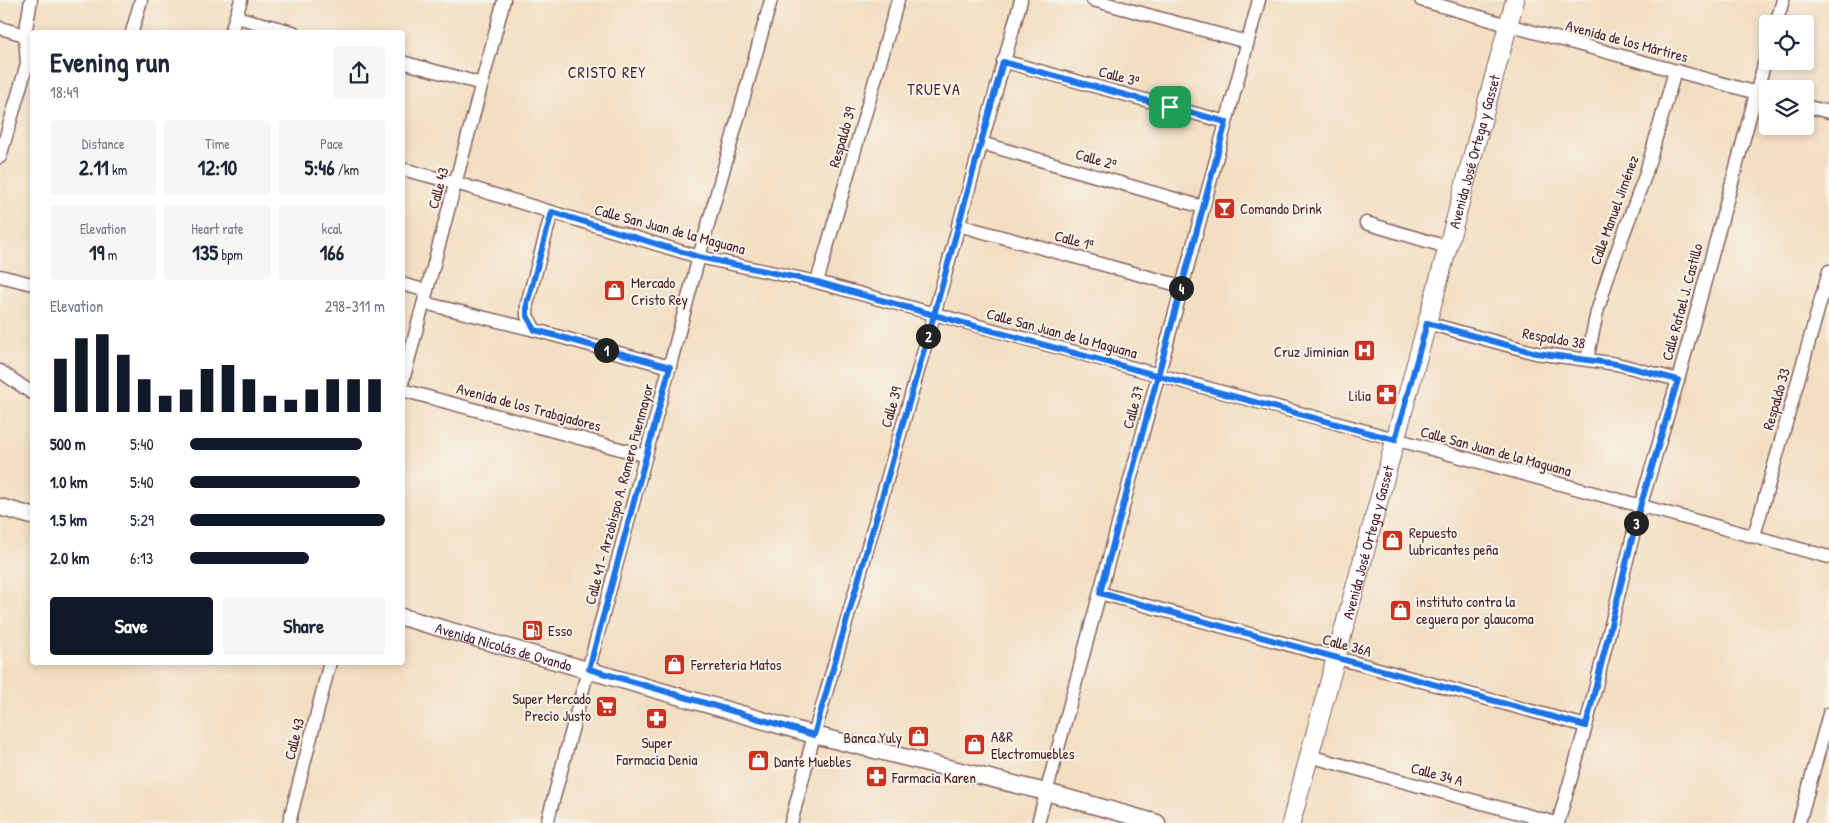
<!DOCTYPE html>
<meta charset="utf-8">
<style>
body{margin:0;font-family:"Patrick Hand",sans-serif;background:#f6f6f7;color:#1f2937;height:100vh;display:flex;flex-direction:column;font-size:19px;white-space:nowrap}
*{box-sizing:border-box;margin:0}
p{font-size:16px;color:#747a83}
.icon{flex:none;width:28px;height:28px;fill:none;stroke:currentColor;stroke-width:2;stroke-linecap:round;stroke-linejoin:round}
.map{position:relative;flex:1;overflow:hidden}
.drawer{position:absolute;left:30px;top:30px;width:375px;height:635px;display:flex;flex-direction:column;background:#fff;border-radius:5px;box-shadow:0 2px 8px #0003}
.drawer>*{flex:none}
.tools{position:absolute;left:1759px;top:15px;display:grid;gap:10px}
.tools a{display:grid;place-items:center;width:55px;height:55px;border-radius:5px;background:#fff;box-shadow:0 2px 8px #0003;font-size:25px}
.pin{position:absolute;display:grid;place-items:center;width:42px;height:42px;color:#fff;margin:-21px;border-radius:10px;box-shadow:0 2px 8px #0006}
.km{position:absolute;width:25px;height:25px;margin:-12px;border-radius:50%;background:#222;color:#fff;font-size:14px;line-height:25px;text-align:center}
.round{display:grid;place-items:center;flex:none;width:52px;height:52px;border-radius:5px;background:#f6f6f7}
.headline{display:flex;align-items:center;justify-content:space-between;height:85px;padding:0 20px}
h1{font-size:28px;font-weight:800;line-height:38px}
.figures{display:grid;grid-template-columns:repeat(3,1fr);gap:8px;height:85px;padding:5px 20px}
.figures div{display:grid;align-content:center;border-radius:5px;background:#f6f6f7;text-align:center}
.figures b{font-size:21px;font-weight:800}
.figures small{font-size:14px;font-weight:400}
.figures p{font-size:14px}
.chart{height:140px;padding:10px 20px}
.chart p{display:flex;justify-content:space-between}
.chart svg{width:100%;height:90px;margin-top:5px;stroke:#111827;stroke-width:6}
.button{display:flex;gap:10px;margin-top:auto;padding:10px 20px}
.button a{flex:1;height:58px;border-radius:5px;background:#111827;color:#fff;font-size:20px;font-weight:800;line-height:58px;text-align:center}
.button a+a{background:#f6f6f7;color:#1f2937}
ul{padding:0 20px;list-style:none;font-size:16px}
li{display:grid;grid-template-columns:80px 60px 1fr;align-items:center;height:38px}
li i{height:12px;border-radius:6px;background:#111827}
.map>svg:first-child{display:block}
</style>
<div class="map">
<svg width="1829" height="823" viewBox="0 0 1829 823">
<rect width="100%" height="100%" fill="#f7f3e8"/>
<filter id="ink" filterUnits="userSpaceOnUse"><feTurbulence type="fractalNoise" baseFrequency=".02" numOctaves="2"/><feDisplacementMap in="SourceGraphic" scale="10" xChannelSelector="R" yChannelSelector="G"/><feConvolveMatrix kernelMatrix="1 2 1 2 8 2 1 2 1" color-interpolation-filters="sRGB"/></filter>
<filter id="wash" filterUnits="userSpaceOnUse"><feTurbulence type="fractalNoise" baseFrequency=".0096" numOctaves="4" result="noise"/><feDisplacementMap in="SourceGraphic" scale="20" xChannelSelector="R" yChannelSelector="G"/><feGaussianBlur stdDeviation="1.12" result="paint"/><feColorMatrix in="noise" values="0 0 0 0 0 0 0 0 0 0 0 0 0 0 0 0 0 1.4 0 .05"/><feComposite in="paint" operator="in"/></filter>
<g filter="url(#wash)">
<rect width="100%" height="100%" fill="#f3dec1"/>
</g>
<g filter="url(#ink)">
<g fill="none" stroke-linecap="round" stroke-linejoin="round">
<defs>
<path id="minor" d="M1093,0L1247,42
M1421,0L1508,25L1768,96
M236,17L293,32
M1776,24L1783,0
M0,28L25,35
M132,32L141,0
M231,32L241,0
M1003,61L1226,122
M402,62L482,84
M1805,106L1829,112
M981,143L1203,207
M0,157L27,64L25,35L31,0
M402,169L456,183L699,257L817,282L1829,557
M552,212L527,304V316L535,330L670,367
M1366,223L1447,247
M958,225L1181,286
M0,276L32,284
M817,282L898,0
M402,284L427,291
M424,303L535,330
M1427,323L1536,353L1617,364L1678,380
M1587,360L1597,312L1609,273L1645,176L1675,71
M0,371L32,393
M402,384L504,0
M402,390L646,456
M1754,536L1829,271
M1100,593L1586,726
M1309,756L1556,823
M289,823L330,662
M547,823L699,257L771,0
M791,823L814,735L934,315L1021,0
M1038,823L1259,0
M1558,823L1586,726L1640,507L1678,380L1768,50
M1799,823L1829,714"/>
<g id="tertiary">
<path d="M0,507L32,516"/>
<path id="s1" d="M402,617L814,735L1046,792L1157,823"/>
</g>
<g id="secondary">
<path id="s2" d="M1291,823L1515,0"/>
</g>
</defs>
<use href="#minor" stroke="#856260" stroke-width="15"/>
<use href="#tertiary" stroke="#856260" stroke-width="19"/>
<use href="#secondary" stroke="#856260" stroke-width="20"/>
<use href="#minor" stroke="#fff" stroke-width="12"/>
<use href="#tertiary" stroke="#fff" stroke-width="16"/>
<use href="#secondary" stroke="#fff" stroke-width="18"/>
</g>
</g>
<g fill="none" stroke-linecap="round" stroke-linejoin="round" filter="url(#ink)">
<defs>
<path id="route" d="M1170,107L1003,62L934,315L817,282L699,257L552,212L527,304V316L535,330L670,367L589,669L814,735L934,315C1088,357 1241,398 1395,440L1427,323L1536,353L1617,364L1678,380L1640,507L1586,726L1100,593C1142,436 1183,278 1226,122L1170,107"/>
</defs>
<use href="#route" stroke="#fff" stroke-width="10"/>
<use href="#route" stroke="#1a73e8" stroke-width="6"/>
</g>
<defs>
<symbol id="bar-square" viewBox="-11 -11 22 22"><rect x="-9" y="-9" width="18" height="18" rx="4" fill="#c8321e" stroke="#f7f3e8"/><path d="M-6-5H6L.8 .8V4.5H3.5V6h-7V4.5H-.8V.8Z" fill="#fff"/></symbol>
<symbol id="shop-square" viewBox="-11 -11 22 22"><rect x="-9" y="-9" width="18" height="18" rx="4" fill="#c8321e" stroke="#f7f3e8"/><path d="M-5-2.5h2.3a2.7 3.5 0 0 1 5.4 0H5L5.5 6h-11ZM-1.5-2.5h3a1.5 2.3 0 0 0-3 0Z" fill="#fff"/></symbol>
<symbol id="hospital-square" viewBox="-11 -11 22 22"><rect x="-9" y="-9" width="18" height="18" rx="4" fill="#c8321e" stroke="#f7f3e8"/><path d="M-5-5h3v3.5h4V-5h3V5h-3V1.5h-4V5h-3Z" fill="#fff"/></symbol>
<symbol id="pharmacy-square" viewBox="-11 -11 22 22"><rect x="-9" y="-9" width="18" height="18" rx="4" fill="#c8321e" stroke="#f7f3e8"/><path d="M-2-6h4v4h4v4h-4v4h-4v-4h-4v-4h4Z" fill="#fff"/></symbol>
<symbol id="fuel-square" viewBox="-11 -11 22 22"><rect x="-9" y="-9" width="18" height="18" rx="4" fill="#c8321e" stroke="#f7f3e8"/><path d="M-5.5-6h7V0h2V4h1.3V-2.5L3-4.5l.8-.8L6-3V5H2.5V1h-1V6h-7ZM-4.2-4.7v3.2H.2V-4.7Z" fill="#fff"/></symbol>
<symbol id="supermarket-square" viewBox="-11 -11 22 22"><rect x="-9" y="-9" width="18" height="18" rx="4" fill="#c8321e" stroke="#f7f3e8"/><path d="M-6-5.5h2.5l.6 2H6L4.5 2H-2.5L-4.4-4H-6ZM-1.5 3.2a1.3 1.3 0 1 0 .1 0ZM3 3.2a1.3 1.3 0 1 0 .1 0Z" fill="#fff"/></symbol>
</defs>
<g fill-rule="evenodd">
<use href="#bar-square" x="1212" y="196" width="25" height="25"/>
<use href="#shop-square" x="602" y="278" width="25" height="25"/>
<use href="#hospital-square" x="1352" y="338" width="25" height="25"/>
<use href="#pharmacy-square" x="1374" y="382" width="25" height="25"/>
<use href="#shop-square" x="1380" y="528" width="25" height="25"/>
<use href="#shop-square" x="1388" y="598" width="25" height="25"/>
<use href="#fuel-square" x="520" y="618" width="25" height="25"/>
<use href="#shop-square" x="662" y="652" width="25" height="25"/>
<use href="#supermarket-square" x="594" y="694" width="25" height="25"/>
<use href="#pharmacy-square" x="644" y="706" width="25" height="25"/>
<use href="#shop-square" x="906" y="724" width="25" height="25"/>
<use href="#shop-square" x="962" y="732" width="25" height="25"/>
<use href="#shop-square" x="746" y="748" width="25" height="25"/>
<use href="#pharmacy-square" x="864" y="764" width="25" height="25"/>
</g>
<g text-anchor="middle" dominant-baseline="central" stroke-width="4" stroke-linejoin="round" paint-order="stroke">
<g font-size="15" fill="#4a1f2b" stroke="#f7f3e8">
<text transform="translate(1627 41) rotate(15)">Avenida de los Mártires</text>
<text transform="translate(1119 76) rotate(15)">Calle 3ª</text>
<text transform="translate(842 137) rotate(-74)">Respaldo 39</text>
<text stroke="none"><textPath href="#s2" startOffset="696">Avenida José Ortega y Gasset</textPath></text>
<text transform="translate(1096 159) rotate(16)">Calle 2ª</text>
<text transform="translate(438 188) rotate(-75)">Calle 43</text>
<text transform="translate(1614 210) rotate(-70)">Calle Manuel Jiménez</text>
<text transform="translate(670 229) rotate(15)">Calle San Juan de la Maguana</text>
<text transform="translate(1074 240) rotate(15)">Calle 1ª</text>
<text transform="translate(1682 302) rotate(-75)">Calle Rafael J. Castillo</text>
<text transform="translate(1062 333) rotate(15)">Calle San Juan de la Maguana</text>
<text transform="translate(1554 338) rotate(10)">Respaldo 38</text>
<text transform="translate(1776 399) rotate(-74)">Respaldo 33</text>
<text transform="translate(529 407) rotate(15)">Avenida de los Trabajadores</text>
<text transform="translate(891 407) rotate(-74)">Calle 39</text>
<text transform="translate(1133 407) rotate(-75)">Calle 37</text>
<text transform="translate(1496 451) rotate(15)">Calle San Juan de la Maguana</text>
<text transform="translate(619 494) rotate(-75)">Calle 41 - Arzobispo A. Romero Fuenmayor</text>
<text stroke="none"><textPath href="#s2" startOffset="291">Avenida José Ortega y Gasset</textPath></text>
<text transform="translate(1347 645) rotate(15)">Calle 36A</text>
<text stroke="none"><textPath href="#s1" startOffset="106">Avenida Nicolás de Ovando</textPath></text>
<text transform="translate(294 739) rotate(-76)">Calle 43</text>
<text transform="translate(1437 774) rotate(15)">Calle 34 A</text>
</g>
<g font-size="15" fill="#4a1f2b" stroke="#f7f3e8" text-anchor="start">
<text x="1240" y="208">Comando Drink</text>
<text x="631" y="282">Mercado<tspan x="631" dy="17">Cristo Rey</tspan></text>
<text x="1349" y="351" text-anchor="end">Cruz Jiminian</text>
<text x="1371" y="395" text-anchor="end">Lilia</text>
<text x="1409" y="532">Repuesto<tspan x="1409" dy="17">lubricantes peña</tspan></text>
<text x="1416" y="601">instituto contra la<tspan x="1416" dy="17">ceguera por glaucoma</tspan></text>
<text x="548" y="630">Esso</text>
<text x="691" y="664">Ferreteria Matos</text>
<text x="591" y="698" text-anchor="end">Super Mercado<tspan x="591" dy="17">Precio Justo</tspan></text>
<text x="991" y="736">A&amp;R<tspan x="991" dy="17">Electromuebles</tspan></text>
<text x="902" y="737" text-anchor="end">Banca Yuly</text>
<text x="657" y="742" text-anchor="middle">Super<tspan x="657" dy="17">Farmacia Denia</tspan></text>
<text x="774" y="761">Dante Muebles</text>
<text x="892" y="777">Farmacia Karen</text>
</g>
<g font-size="16" letter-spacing="1" fill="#4a1f2b" stroke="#f7f3e8">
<text x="607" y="72">CRISTO REY</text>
<text x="934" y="89">TRUEVA</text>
</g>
</g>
</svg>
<div class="tools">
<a><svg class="icon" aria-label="locate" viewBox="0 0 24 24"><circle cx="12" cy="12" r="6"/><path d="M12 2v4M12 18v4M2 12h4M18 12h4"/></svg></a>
<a><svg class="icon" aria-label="layers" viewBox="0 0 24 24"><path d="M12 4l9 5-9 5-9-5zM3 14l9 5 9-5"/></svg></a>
</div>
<div class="pin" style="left:1170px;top:107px;background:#1e9e55"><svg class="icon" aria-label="arrive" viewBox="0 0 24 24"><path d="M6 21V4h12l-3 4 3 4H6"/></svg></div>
<b class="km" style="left:606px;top:350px">1</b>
<b class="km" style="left:928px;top:336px">2</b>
<b class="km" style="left:1636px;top:523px">3</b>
<b class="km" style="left:1181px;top:288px">4</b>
<section class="drawer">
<div class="headline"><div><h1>Evening run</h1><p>18:49</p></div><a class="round"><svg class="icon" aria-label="share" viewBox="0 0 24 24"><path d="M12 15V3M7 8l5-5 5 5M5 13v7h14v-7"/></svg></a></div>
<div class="figures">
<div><p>Distance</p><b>2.11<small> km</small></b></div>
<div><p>Time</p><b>12:10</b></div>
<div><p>Pace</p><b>5:46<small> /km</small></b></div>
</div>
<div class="figures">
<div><p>Elevation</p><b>19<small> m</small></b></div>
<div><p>Heart rate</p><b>135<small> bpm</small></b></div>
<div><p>kcal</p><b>166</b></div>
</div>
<div class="chart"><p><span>Elevation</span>298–311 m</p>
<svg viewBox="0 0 160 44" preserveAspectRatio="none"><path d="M5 44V18M15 44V8M25 44V6M35 44V16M45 44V28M55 44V36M65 44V33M75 44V23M85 44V21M95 44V28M105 44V36M115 44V38M125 44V33M135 44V28M145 44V28M155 44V28"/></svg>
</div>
<ul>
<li><b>500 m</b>5:40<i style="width:88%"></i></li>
<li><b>1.0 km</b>5:40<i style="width:87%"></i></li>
<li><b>1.5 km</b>5:29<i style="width:100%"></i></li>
<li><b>2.0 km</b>6:13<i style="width:61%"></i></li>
</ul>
<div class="button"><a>Save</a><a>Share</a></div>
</section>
</div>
